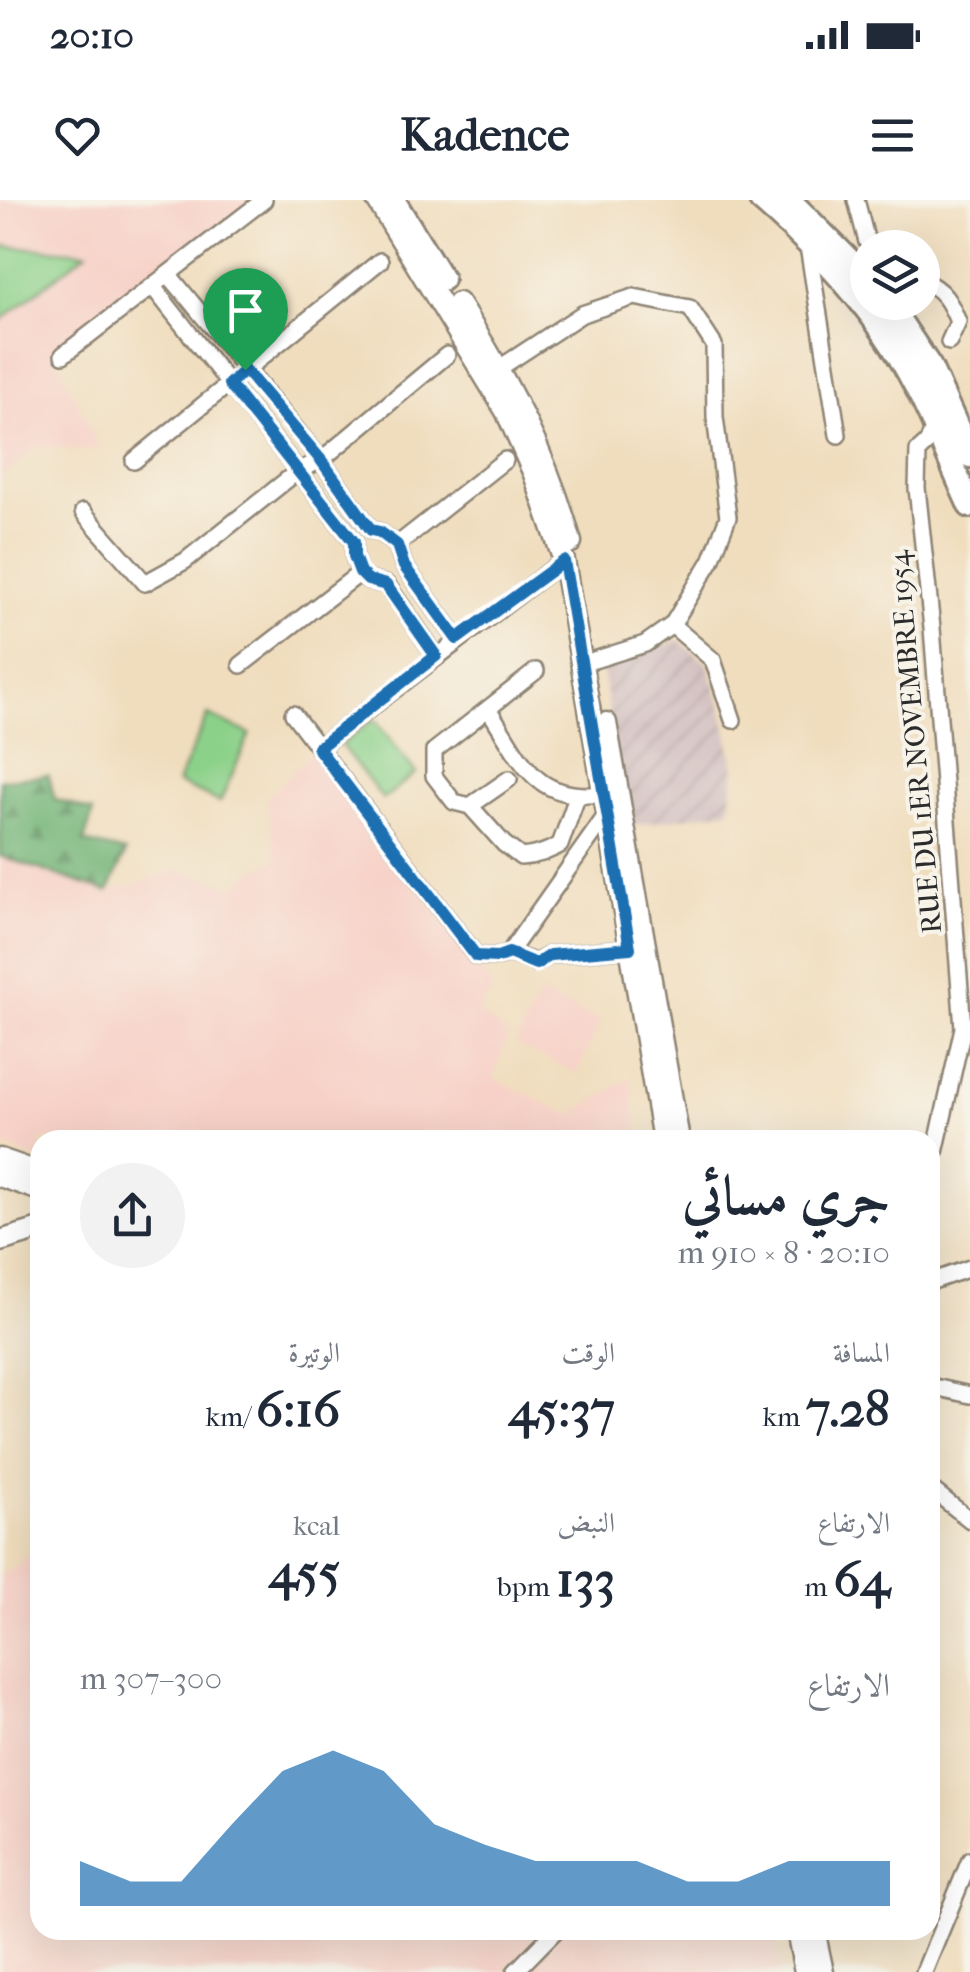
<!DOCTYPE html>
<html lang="ar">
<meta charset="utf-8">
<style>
body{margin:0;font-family:"IM FELL French Canon",Amiri,serif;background:#f2f2f3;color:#1f2937;direction:rtl;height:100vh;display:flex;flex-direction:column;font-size:38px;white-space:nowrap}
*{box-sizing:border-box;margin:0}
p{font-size:32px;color:#747a83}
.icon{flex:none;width:55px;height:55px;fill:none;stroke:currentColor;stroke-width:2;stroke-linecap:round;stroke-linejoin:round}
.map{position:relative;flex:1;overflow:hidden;direction:ltr}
.panel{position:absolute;left:30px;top:930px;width:910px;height:810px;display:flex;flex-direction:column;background:#fff;border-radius:30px;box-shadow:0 10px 40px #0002;direction:rtl}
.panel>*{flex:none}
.buttons{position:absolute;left:850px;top:30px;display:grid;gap:20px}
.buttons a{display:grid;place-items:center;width:90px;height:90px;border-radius:50%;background:#fff;box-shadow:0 10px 40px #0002;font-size:50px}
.pin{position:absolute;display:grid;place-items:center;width:85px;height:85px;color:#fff;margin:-102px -42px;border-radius:50% 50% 50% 0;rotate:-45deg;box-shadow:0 0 10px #0007}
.pin .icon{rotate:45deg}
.round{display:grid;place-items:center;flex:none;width:105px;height:105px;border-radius:52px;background:#f2f2f3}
.headline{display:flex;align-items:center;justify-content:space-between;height:170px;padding:0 50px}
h1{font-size:55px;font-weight:800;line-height:75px}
.figures{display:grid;grid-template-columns:repeat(3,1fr);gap:15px;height:170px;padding:10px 50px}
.figures div{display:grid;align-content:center}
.figures b{font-size:50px;font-weight:800}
.figures small{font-size:28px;font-weight:400}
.figures p{font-size:28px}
.chart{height:280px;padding:20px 50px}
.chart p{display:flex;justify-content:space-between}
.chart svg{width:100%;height:180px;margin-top:10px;fill:#1f6fb2;opacity:.7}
.status{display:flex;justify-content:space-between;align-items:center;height:70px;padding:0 50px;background:#fff;direction:ltr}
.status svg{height:28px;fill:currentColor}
header{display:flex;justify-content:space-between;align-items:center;height:130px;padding:0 50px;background:#fff;font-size:45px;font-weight:800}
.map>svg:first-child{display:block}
</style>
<div class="status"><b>20:10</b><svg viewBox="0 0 49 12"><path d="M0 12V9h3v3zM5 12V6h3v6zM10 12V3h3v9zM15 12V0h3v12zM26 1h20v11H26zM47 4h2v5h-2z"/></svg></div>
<header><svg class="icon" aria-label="menu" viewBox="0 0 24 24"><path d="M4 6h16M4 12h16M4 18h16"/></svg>Kadence<svg class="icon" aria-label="heart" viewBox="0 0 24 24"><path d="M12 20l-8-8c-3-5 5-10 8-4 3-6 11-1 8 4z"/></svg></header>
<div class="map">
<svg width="970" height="1772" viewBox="0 0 970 1772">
<defs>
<pattern id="industrial-furrows" width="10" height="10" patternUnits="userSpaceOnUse" patternTransform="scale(2.5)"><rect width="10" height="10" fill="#d2bfc0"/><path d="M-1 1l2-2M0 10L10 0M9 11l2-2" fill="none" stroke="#b4a4a5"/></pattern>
<pattern id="forest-firs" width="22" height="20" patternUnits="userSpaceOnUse" patternTransform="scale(2.5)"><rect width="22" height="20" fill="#71b376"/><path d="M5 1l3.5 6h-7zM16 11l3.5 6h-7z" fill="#5d9261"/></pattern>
</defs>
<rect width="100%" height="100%" fill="#f7f3e8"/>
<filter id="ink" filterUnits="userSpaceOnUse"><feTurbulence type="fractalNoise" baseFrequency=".01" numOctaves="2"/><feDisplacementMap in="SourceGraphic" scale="20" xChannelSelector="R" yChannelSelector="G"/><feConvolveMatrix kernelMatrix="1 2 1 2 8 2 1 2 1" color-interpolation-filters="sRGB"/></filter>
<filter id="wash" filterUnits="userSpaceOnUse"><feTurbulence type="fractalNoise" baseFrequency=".0048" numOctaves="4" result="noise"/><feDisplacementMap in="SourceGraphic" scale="40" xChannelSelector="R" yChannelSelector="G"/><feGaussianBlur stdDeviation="2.25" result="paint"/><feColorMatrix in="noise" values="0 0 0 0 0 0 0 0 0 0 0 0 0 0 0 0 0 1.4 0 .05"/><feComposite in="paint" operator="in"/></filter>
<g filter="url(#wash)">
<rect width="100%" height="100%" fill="#f0ddbd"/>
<path fill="#f7d1c7" d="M0,0H254L56,157L100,250L38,246L0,278Z
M314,551L493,788L478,811L508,836L493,878L570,915L630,878L638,940H40V960L0,945V656L107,692L181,670L236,687L253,671L276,660L266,599Z
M539,794L601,821L577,873L515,845Z
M40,1341V1730H542L503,1772H0V1374L15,1368Z
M565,1730H773L781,1772H523Z"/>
<path fill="url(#industrial-furrows)" d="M678,440L707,463L721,505L735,570L729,610L629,626L601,466L646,453Z"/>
<path fill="#8cd18a" stroke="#5c7e5a" stroke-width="2.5" d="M4,46L87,52L0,121V49Z
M208,515L250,534L220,602L177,583Z
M374,519L416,573L383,599L341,545Z"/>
<path fill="url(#forest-firs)" stroke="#4e6f50" stroke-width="2.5" d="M48,575L55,599L93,612L84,642L126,652L108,692L0,656V580Z"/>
</g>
<g filter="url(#ink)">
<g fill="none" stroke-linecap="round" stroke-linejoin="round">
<defs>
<path id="minor" d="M856,0L867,42L873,48
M808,46L838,235
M169,75L321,260L371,330L380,332L397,345L404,366L457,439
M922,81C943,88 951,104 958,122L949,142
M153,87L354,342V356L360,373L368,380L387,385L436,456
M63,155L264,0
M498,169L582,114L634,97L690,108L714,145L715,217L728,317L711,361L672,425L645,444L594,460
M134,261L380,61
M83,312L145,383L185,361L298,271L321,260L447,155
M397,345L505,260
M672,425L713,460L733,520
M241,465L360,373
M489,510C523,562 533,602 604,594
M293,514L476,756L498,757L509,753L607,614
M318,548L563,361
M509,579L470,606L454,602L434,576V551L536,471
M470,606L504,644L521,657C536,656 546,652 560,645L577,597
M509,753L536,763L550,755L630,748
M930,975L963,828L932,428L917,288L918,251L928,242L934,226
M930,1082L970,1068
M930,1186L970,1195
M930,1288L970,1320
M515,1772L556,1730
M924,1772L970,1660"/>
<path id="major" d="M377,0L506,211L534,274L564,361L663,940
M458,103C507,179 547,255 571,342
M606,523L679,940
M0,959L40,973
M0,976L40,990
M0,1041L40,1029
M797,1730L805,1772
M814,1730L823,1772"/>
<path id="highway" d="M393,0L442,79
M761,0C814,46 866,99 902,161C929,207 948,258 970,306
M789,0L868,79
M887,102L930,167L970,256"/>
</defs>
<use href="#minor" stroke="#8e8474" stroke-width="20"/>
<use href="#major" stroke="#8e8474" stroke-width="25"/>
<use href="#highway" stroke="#8e8474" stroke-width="28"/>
<use href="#minor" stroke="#fff" stroke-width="15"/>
<use href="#major" stroke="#fff" stroke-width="20"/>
<use href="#highway" stroke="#fff" stroke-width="22"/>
</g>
</g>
<g fill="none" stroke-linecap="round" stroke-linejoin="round" filter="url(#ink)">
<defs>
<path id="route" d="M245,170L321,260L371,330L380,332L397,345L404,366L457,439L564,361L630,748L550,755L536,764L509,753L498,757L476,756L318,548L436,456L386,385L368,380L360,372L354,356V342L229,184Z"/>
</defs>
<use href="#route" stroke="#fff" stroke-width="20"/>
<use href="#route" stroke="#1f6fb2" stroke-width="12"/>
</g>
<g text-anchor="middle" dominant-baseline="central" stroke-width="8" stroke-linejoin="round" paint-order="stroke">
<g font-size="28" fill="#2b2b2b" stroke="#f7f3e8">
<text transform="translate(915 542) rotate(-95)">RUE DU 1ER NOVEMBRE 1954</text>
</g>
</g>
</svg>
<div class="buttons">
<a><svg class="icon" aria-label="layers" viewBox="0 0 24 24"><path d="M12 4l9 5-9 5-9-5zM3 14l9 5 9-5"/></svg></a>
</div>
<div class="pin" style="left:245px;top:170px;background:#1e9e55"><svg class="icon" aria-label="arrive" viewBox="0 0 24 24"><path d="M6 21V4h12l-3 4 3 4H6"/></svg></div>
<section class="panel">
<div class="headline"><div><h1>جري مسائي</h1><p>20:10 · 8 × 910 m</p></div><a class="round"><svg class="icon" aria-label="share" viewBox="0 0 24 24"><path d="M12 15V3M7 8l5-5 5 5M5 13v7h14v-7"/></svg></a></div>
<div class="figures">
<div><p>المسافة</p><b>7.28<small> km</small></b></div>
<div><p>الوقت</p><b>45:37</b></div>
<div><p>الوتيرة</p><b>6:16<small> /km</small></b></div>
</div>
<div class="figures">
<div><p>الارتفاع</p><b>64<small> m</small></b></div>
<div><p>النبض</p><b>133<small> bpm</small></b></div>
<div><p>kcal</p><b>455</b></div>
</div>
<div class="chart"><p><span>الارتفاع</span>300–307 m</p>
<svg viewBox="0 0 160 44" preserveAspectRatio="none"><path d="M0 44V33L10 38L20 38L30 24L40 11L50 6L60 11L70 24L80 29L90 33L100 33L110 33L120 38L130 38L140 33L150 33L160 33V44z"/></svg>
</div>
</section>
</div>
